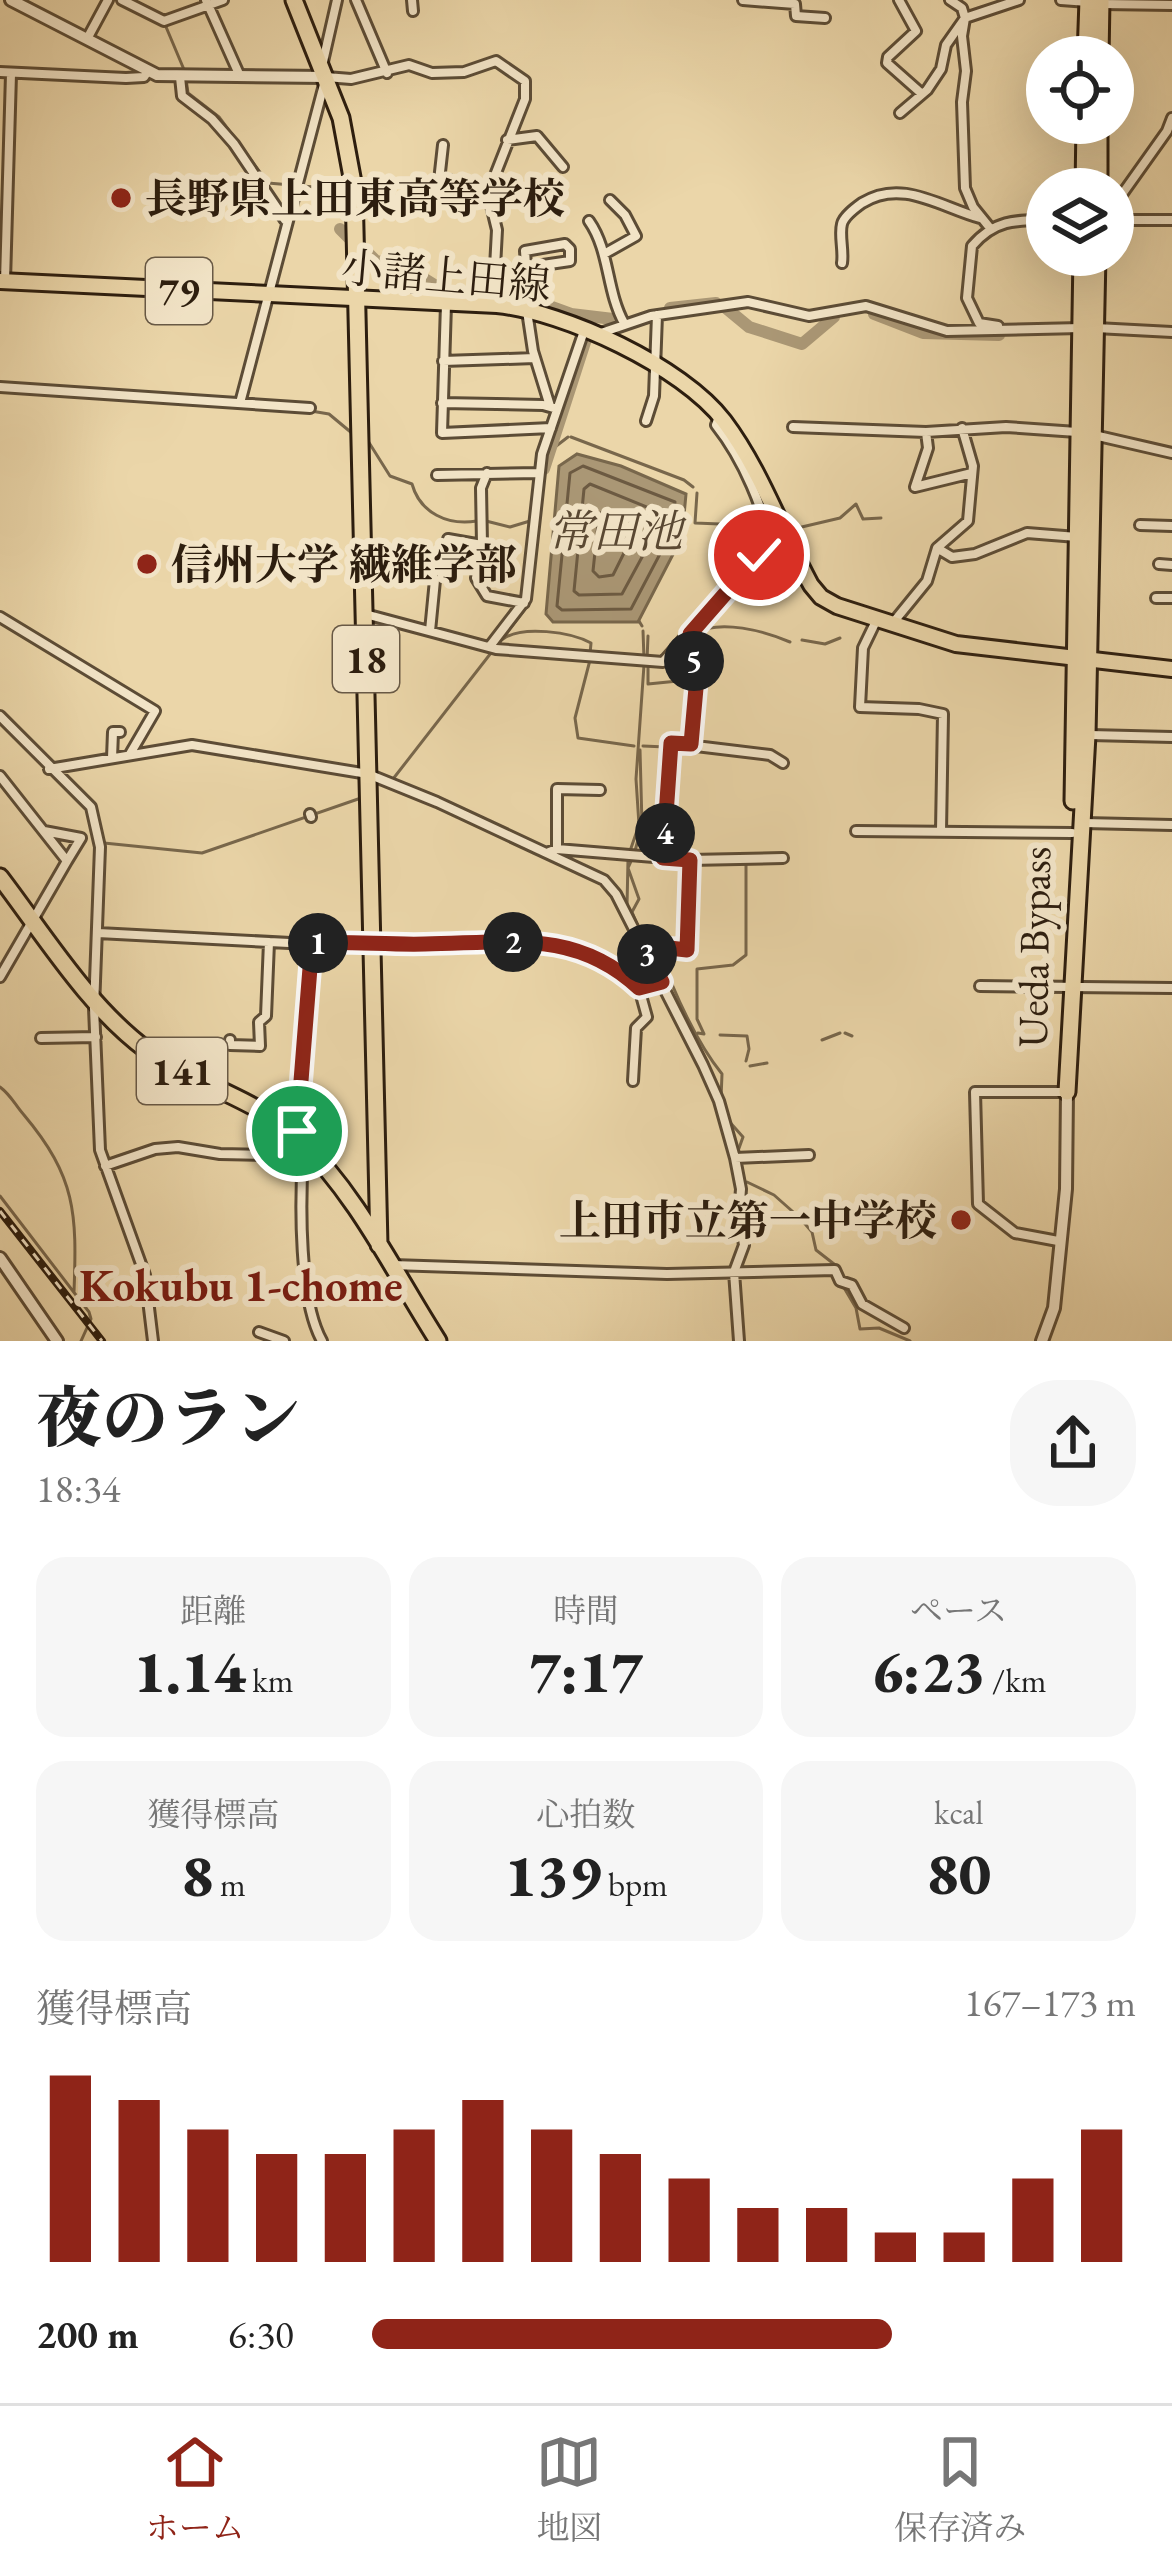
<!DOCTYPE html>
<html lang="ja">
<meta charset="utf-8">
<style>
body{margin:0;font-family:"EB Garamond","Noto Serif JP",serif;background:#f6f6f6;color:#222;height:100vh;display:flex;flex-direction:column;font-size:45px;white-space:nowrap}
*{box-sizing:border-box;margin:0}
p{font-size:39px;color:#767676}
.icon{flex:none;width:66px;height:66px;fill:none;stroke:currentColor;stroke-width:2;stroke-linecap:round;stroke-linejoin:round}
.map{position:relative;height:1341px;overflow:hidden}
.panel{display:flex;flex-direction:column;background:#fff;flex:1}
.panel>*{flex:none}
.tools{position:absolute;left:1026px;top:36px;display:grid;gap:24px}
.tools a{display:grid;place-items:center;width:108px;height:108px;border-radius:50%;background:#fff;box-shadow:0 12px 48px #0002;font-size:60px}
.pin{position:absolute;display:grid;place-items:center;width:102px;height:102px;color:#fff;margin:-51px;border:6px solid #fff;border-radius:50%;box-shadow:0 3px 12px #0007}
.km{position:absolute;width:60px;height:60px;margin:-30px;border-radius:50%;background:#222;color:#fff;font-size:33px;line-height:60px;text-align:center}
.round{display:grid;place-items:center;flex:none;width:126px;height:126px;border-radius:48px;background:#f6f6f6}
.head{display:flex;align-items:center;justify-content:space-between;height:204px;padding:0 36px}
h1{font-size:66px;font-weight:800;line-height:90px}
.metrics{display:grid;grid-template-columns:repeat(3,1fr);gap:18px;height:204px;padding:12px 36px}
.metrics div{display:grid;align-content:center;border-radius:30px;background:#f6f6f6;text-align:center}
.metrics b{font-size:60px;font-weight:800}
.metrics small{font-size:33px;font-weight:400}
.metrics p{font-size:33px}
.chart{height:336px;padding:24px 36px}
.chart p{display:flex;justify-content:space-between}
.chart svg{width:100%;height:216px;margin-top:12px;stroke:#8f2418;stroke-width:6}
ul{padding:0 36px;list-style:none;font-size:39px}
li{display:grid;grid-template-columns:192px 144px 1fr;align-items:center;height:90px}
li i{height:30px;border-radius:15px;background:#8f2418}
.tab-bar{display:flex;justify-content:space-around;align-items:center;height:168px;border-top:3px solid #e0e0e0;background:#fff;font-size:33px;color:#767676}
.tab-bar a{display:grid;justify-items:center;gap:6px}
.tab-bar .current{color:#8f2418}
.map>svg:first-child{display:block}
</style>
<div class="map">
<svg width="1172" height="1341" viewBox="0 0 1172 1341">
<rect width="100%" height="100%" fill="#ebd6a9"/>
<filter id="stains"><feTurbulence type="fractalNoise" baseFrequency=".00167" numOctaves="4"/><feColorMatrix values="0 0 0 0 .2 0 0 0 0 .09 0 0 0 0 .02 0 0 0 .5 -.17"/></filter>
<radialGradient id="worn" r=".72"><stop offset=".6" stop-color="#630" stop-opacity="0"/><stop offset="1" stop-color="#630" stop-opacity=".3"/></radialGradient>
<path fill="#aa9775" stroke="#78674c" stroke-width="3" d="M577,454L621,466L686,494L682,537L638,622H553L546,614L559,466Z"/>
<g fill="none" stroke-linecap="round" stroke-linejoin="round">
<path stroke="#6c5a42" stroke-width="3" d="M583,466L675,502L671,533L631,609L562,610L557,606L570,473Z
M590,484L659,512L654,535L622,594L579,595L574,591L584,489Z
M607,509L635,519L638,525L613,575L599,577L593,571L599,514Z"/>
<path stroke="#78674c" stroke-width="3" d="M133,0L161,15L185,72L188,93L219,117L268,183L314,187L334,209
M0,391L69,395
M311,411L329,414L353,434
M571,437L684,480L693,487
M368,441L390,476L412,484C420,513 448,526 477,521
M544,465L551,450L568,437
M697,493L695,523L720,524L747,558L765,551
M486,521L510,527L530,521
M789,530L840,518L856,504L863,519L881,518
M773,534L774,537
M639,621L642,626
M643,631L644,659
M695,633C721,619 764,631 790,642
M503,639C522,625 571,632 591,643L590,654
M802,640L825,644L840,638
M590,660L575,718L578,738L634,746
M647,660L648,636
M648,665V684L678,681L691,685
M712,682L713,659
M643,746L666,747
M393,779L529,604L534,559
M104,843L202,853L361,798
M630,851L639,825L636,779L644,665
M635,851L642,825L640,750
M633,857L628,868L639,899L632,912L639,929
M627,906L628,860
M636,942L635,950L642,955L647,975L654,978
M671,982C684,1013 701,1048 722,1074L721,1099
M698,1033L704,1034L697,1019V969L733,965L746,955V864
M845,1033L852,1036
M720,1035L747,1036L749,1049L746,1061
M822,1040L840,1033
M750,1066L767,1063
M0,1087C11,1095 15,1105 24,1115C76,1177 77,1213 74,1292
M727,1119L743,1137L738,1151
M747,1182L774,1195L800,1218L812,1232L816,1250L834,1264L841,1277
M0,1196L89,1312L91,1319L81,1341
M843,1286L856,1308L860,1329L879,1328L910,1341"/>
<path stroke="#aa9775" stroke-width="12" d="M340,229L350,239
M363,248L376,261L404,266L449,294L496,297L516,294L571,314L613,319
M670,308L716,303
M726,308L749,327L802,344L834,317
M874,314L923,333L999,335
M544,469L588,333"/>
<defs>
<path id="minor" d="M122,0L164,21L223,0
M206,0L239,74
M356,0L387,73
M412,0L413,11
M743,0L795,4L796,16L825,18
M899,0L916,31L888,57L887,63L922,94
M950,0L962,8L965,18L962,36L966,71L962,102L965,188L973,207L990,228
M1061,0L1088,2
M1102,4L1172,5
M87,39L108,0
M322,66L337,0
M0,72L126,78L144,77L148,71
M180,77L182,96L212,119L234,144L285,220
M900,113L927,90L941,69L946,45L965,18L1019,0
M507,140L537,136L563,167
M443,145L439,181L449,180L488,193
M1113,207L1167,131L1172,118
M1113,220H1172
M589,221C610,251 606,290 624,323
M604,254L636,236L625,215L610,200
M842,263C844,251 839,235 842,224C844,216 855,208 862,203C902,178 940,207 980,218
M494,268L502,271L570,261V249L565,244L525,251L526,265
M5,281L11,74
M446,304L442,433L551,428
M527,311L533,351L550,406
M998,326L979,323L967,298L972,246C994,220 1015,220 1047,220
M1096,328L1172,332
M598,334L651,316L748,302L809,316L866,306L947,331L1081,328
M443,361L535,358
M0,387L310,408
M240,403L326,77L351,79L409,65L432,73L464,72L496,61L525,81V99L488,193L497,230L493,305
M442,403L543,405L557,409
M646,421L654,396L657,315
M793,427L926,432L1006,427L1077,432
M926,432L928,448L915,487L972,473
M1094,435L1172,453
M487,473L481,488L482,544L476,578L487,596L524,603
M437,475L539,473
M1140,525L1172,526
M448,539L482,545
M937,548L952,557L975,554L1027,533L1077,537
M1159,564L1172,565
M1156,598H1172
M365,614L496,649L663,662L754,558L772,553C765,510 743,459 716,425L719,417
M0,617L155,711L130,754
M877,619L863,648L860,707L919,709L943,714L941,831
M892,624L927,581L937,548L968,521L973,466L962,428
M430,631L435,580
M690,634L696,688L691,744
M490,646L526,599L542,454L585,328
M0,716L91,807L100,847L94,1008L100,1150L145,1275L153,1341
M1090,735L1172,737
M112,758L113,732H120
M49,769L192,745L368,774L437,802L604,880L616,894L703,1065L719,1101L735,1158L741,1189L739,1215L744,1245L734,1272L739,1341
M0,776L67,861L0,977
M310,814L311,817
M1084,823L1172,825
M44,831L81,838L67,861
M856,831L1072,833
M557,849V789L600,790
M549,852L557,849L690,860L783,858
M663,858L671,743L770,755L783,763
M98,933L309,944L545,942L591,953L615,965L639,988L662,982
M643,945L687,950L690,860
M980,986L1172,988
M41,1038L96,1037
M230,1040V1045L260,1046L259,1022L266,1016L269,942
M633,1081L636,1028L647,1017L639,988
M296,1133L312,943
M303,1156C300,1204 299,1300 322,1341
M735,1158L809,1155
M105,1166L155,1149L178,1147L220,1154L303,1156L308,1151
M1058,1241L1015,1233L978,1204L975,1092H1067
M392,1265L667,1274L835,1270L840,1281L852,1285L862,1304L904,1328
M259,1332L284,1341"/>
<path id="tertiary" d="M11,0L157,75L326,77
M0,1258L57,1341
M1042,1341L1054,1308L1066,1189L1067,1092"/>
<path id="primary" d="M0,281L497,305C565,312 682,366 724,421C761,470 782,532 811,585L821,597L837,606L956,644L1172,669"/>
<path id="trunk" d="M294,0L341,118L354,188L379,1245
M1086,57L1088,0
M1100,57L1101,0
M1084,189L1085,123
M1099,189V123
M1073,801L1082,255
M0,877C45,936 88,1007 148,1051C195,1085 256,1098 298,1138C357,1194 395,1274 438,1341
M1067,1092L1087,735L1097,255"/>
</defs>
<use href="#minor" stroke="#5c4c36" stroke-width="14"/>
<use href="#tertiary" stroke="#5c4c36" stroke-width="16"/>
<use href="#primary" stroke="#2d1e0f" stroke-width="20"/>
<use href="#trunk" stroke="#2d1e0f" stroke-width="21"/>
<use href="#minor" stroke="#f2e4c7" stroke-width="8"/>
<use href="#tertiary" stroke="#f2e4c7" stroke-width="10"/>
<use href="#primary" stroke="#ebd6a9" stroke-width="14"/>
<use href="#trunk" stroke="#ebd6a9" stroke-width="15"/>
<defs>
<path id="rail" d="M0,1211L102,1341"/>
</defs>
<use href="#rail" stroke="#2d1e0f" stroke-width="8"/>
<use href="#rail" stroke="#f2e4c7" stroke-width="3" stroke-dasharray="9" stroke-linecap="butt"/>
</g>
<g fill="none" stroke-linecap="round" stroke-linejoin="round">
<defs>
<path id="route" d="M297,1131L312,943C350,941 387,945 425,944C506,943 575,928 639,988L662,982L643,945L687,950L690,860L663,858L671,743L691,744L696,688L694,638L690,634L759,555"/>
</defs>
<use href="#route" stroke="#fff" stroke-width="24"/>
<use href="#route" stroke="#8f2418" stroke-width="15"/>
</g>
<g fill="#8f2418" stroke="#f2e4c7" stroke-width="4.5">
<circle cx="121" cy="198" r="12"/>
<circle cx="147" cy="564" r="12"/>
<circle cx="961" cy="1220" r="12"/>
</g>
<g text-anchor="middle" dominant-baseline="central" stroke-width="12" stroke-linejoin="round" paint-order="stroke">
<g fill="#f2e4c7" stroke="#685946" stroke-width="3">
<rect x="146" y="258" width="66" height="66" rx="9"/>
<rect x="333" y="626" width="66" height="66" rx="9"/>
<rect x="137" y="1038" width="90" height="66" rx="9"/>
</g>
<g font-size="39" font-weight="bold" fill="#2d1e0f">
<text x="179" y="291">79</text>
<text x="366" y="659">18</text>
<text x="182" y="1071">141</text>
</g>
<g font-size="42" font-weight="bold" fill="#2d1e0f" stroke="#f2e4c7" text-anchor="start">
<text x="145" y="198">長野県上田東高等学校</text>
<text x="171" y="564">信州大学 繊維学部</text>
<text x="937" y="1220" text-anchor="end">上田市立第一中学校</text>
</g>
<g font-size="42" fill="#2d1e0f" stroke="#f2e4c7">
<text transform="translate(446 276) rotate(5)">小諸上田線</text>
<text transform="translate(1034 947) rotate(-89)">Ueda Bypass</text>
</g>
<g font-size="45" font-style="italic" fill="#594833" stroke="#f2e4c7">
<text x="615" y="531">常田池</text>
</g>
<g font-size="45" font-weight="bold" fill="#7a1f14" stroke="#f2e4c7">
<text x="241" y="1285">Kokubu 1-chome</text>
</g>
</g>
<rect width="100%" height="100%" filter="url(#stains)"/>
<rect width="100%" height="100%" fill="url(#worn)"/>
</svg>
<div class="tools">
<a><svg class="icon" aria-label="locate" viewBox="0 0 24 24"><circle cx="12" cy="12" r="6"/><path d="M12 2v4M12 18v4M2 12h4M18 12h4"/></svg></a>
<a><svg class="icon" aria-label="layers" viewBox="0 0 24 24"><path d="M12 4l9 5-9 5-9-5zM3 14l9 5 9-5"/></svg></a>
</div>
<div class="pin" style="left:297px;top:1131px;background:#1e9e55"><svg class="icon" aria-label="arrive" viewBox="0 0 24 24"><path d="M6 21V4h12l-3 4 3 4H6"/></svg></div>
<div class="pin" style="left:759px;top:555px;background:#d93025"><svg class="icon" aria-label="check" viewBox="0 0 24 24"><path d="M5 12l5 5 9-10"/></svg></div>
<b class="km" style="left:318px;top:943px">1</b>
<b class="km" style="left:513px;top:942px">2</b>
<b class="km" style="left:647px;top:954px">3</b>
<b class="km" style="left:665px;top:833px">4</b>
<b class="km" style="left:694px;top:661px">5</b>
</div>
<section class="panel">
<div class="head"><div><h1>夜のラン</h1><p>18:34</p></div><a class="round"><svg class="icon" aria-label="share" viewBox="0 0 24 24"><path d="M12 15V3M7 8l5-5 5 5M5 13v7h14v-7"/></svg></a></div>
<div class="metrics">
<div><p>距離</p><b>1.14<small> km</small></b></div>
<div><p>時間</p><b>7:17</b></div>
<div><p>ペース</p><b>6:23<small> /km</small></b></div>
</div>
<div class="metrics">
<div><p>獲得標高</p><b>8<small> m</small></b></div>
<div><p>心拍数</p><b>139<small> bpm</small></b></div>
<div><p>kcal</p><b>80</b></div>
</div>
<div class="chart"><p><span>獲得標高</span>167–173 m</p>
<svg viewBox="0 0 160 44" preserveAspectRatio="none"><path d="M5 44V6M15 44V11M25 44V17M35 44V22M45 44V22M55 44V17M65 44V11M75 44V17M85 44V22M95 44V27M105 44V33M115 44V33M125 44V38M135 44V38M145 44V27M155 44V17"/></svg>
</div>
<ul>
<li><b>200 m</b>6:30<i style="width:68%"></i></li>
</ul>
</section>
<nav class="tab-bar">
<a class="current"><svg class="icon" aria-label="home" viewBox="0 0 24 24"><path d="M3 11l9-7 9 7M6 9v11h12V9"/></svg>ホーム</a>
<a><svg class="icon" aria-label="map" viewBox="0 0 24 24"><path d="M3 6l6-2 6 2 6-2v14l-6 2-6-2-6 2zM9 4v14M15 6v14"/></svg>地図</a>
<a><svg class="icon" aria-label="saved" viewBox="0 0 24 24"><path d="M7 4h10v16l-5-4-5 4z"/></svg>保存済み</a>
</nav>
